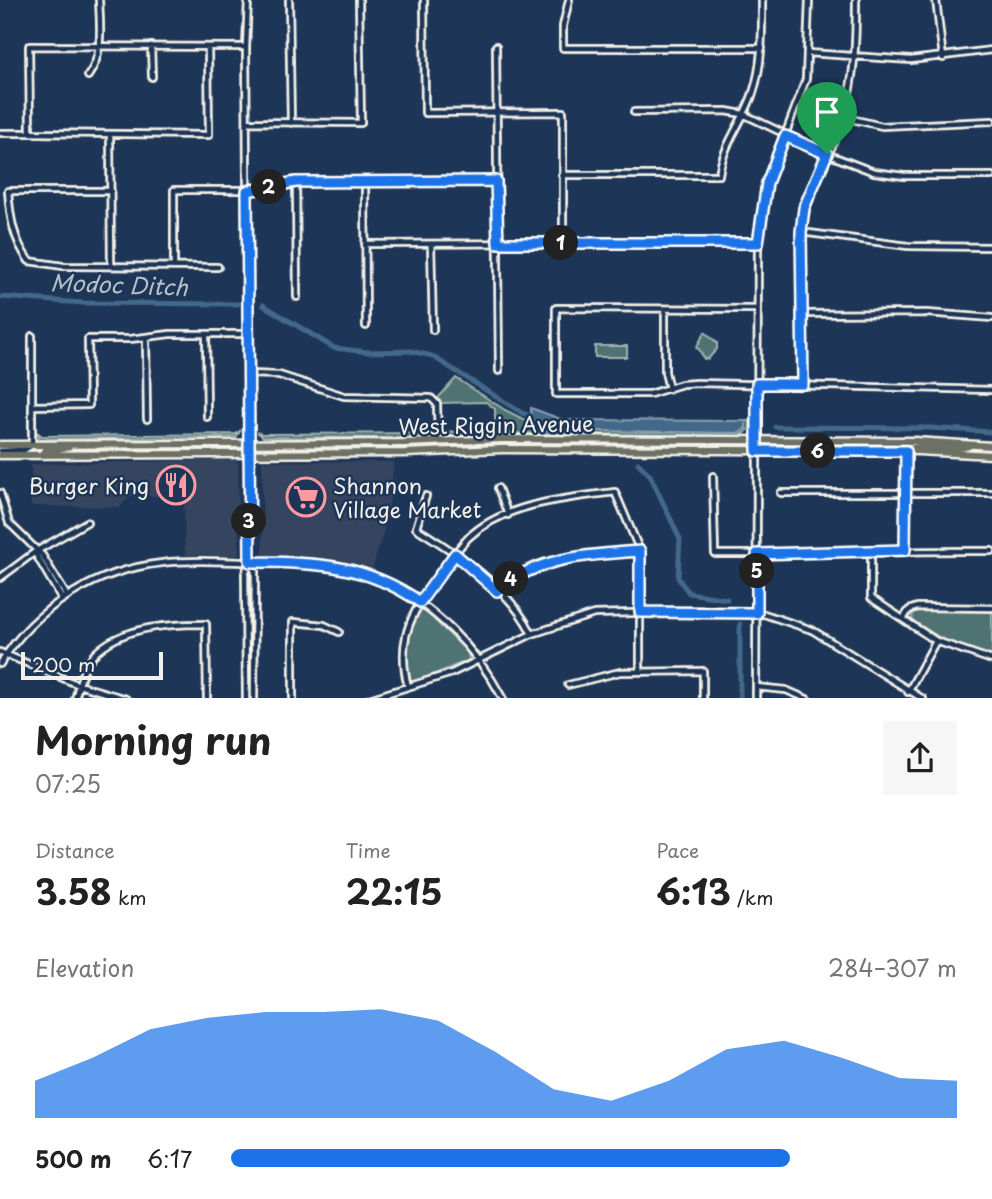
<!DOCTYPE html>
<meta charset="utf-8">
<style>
body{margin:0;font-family:"Playpen Sans",sans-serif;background:#f6f6f6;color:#222;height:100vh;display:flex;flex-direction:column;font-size:26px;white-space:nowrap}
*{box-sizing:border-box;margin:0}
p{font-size:23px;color:#767676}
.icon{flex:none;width:38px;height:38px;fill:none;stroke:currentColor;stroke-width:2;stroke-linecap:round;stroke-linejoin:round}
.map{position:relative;height:698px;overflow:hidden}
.side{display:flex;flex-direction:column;background:#fff;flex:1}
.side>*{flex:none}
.scale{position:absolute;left:21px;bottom:18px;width:142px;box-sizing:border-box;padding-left:7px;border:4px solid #f4f1e8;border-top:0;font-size:19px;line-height:24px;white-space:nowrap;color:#f4f1e8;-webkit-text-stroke:5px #1d3557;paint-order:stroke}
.pin{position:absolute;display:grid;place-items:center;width:60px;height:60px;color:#fff;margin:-72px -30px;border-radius:50% 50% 50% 0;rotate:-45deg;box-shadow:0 0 7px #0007}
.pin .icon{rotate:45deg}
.km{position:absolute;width:35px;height:35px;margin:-18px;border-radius:50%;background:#222;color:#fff;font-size:19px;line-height:35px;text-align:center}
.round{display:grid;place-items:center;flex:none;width:74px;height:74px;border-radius:0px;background:#f6f6f6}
.summary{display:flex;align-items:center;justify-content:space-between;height:119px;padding:0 35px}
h1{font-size:38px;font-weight:700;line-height:52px}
.figures{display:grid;grid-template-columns:repeat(3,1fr);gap:10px;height:119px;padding:7px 35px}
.figures div{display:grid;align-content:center}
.figures b{font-size:35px;font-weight:700}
.figures small{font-size:19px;font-weight:400}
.figures p{font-size:19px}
.chart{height:196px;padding:14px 35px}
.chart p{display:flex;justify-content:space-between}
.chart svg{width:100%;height:126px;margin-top:7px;fill:#1a73e8;opacity:.7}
ul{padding:0 35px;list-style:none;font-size:23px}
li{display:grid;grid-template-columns:112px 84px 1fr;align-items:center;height:52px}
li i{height:18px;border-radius:9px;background:#1a73e8}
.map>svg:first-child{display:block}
</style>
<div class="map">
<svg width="992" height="699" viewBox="0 0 992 699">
<rect width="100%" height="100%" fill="#1d3557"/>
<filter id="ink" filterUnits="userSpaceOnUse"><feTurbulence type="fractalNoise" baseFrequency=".0143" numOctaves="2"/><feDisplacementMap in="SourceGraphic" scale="14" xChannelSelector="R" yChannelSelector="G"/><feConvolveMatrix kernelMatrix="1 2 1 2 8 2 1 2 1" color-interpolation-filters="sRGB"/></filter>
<g filter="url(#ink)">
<path fill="#344560" d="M234,460L238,463L239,554L236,556L185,555L184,496H131L120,507L31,506V464Z
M262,461L394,462L388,516L372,570L314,557H263Z"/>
<path fill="#4f7273" stroke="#a2b2ae" stroke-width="2" d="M705,332L717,343V349L708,359H704L699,349L696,348Z
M595,346H627V357H595Z
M456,378L505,410L533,424V430L739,433L746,428V421H750V428L742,436L495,433L446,436L442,432L495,430V409L486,402L441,403L438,398Z
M241,430L236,437L40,439L37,432L42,436L236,434Z
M257,432L262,434L434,433L430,437L414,438L263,437Z
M423,609L468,652L469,660L413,683C396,671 411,627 417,611Z
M919,610H992V657L944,640L912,620L913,613Z"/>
<path fill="#42698a" stroke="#899fb0" stroke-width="2" d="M531,408L563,420L746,421V428L740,433L532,430Z"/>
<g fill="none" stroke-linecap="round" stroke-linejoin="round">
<path stroke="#42698a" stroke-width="5" d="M0,297L83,303L238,304
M263,305L334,348L368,352L411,351L432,356L522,413L537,418
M775,427L930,428L992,432
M638,463L650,475L680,539L678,578L689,593L727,599
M740,699V624"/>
<defs>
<path id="minor" d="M289,0L291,123
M424,0L425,113L563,112V243
M569,0L563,26V48H762
M936,0L943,58
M151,46L152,77
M496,46L499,371
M808,53L911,60L992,50
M88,76C104,54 100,25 99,0
M634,112L726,111L743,114L827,154L874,172L904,176H992
M843,117L882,126L992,121
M248,122L361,123L359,0
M0,133H30L29,46L246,47
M30,133L209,135L208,47
M110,134L111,266
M562,175H719C723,144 743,122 753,93C763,63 762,32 762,0
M365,181L366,326
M296,182L297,297
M111,191H8C10,217 13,239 29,261L63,266L218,267
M801,232L908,246L992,247
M365,244L758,242
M431,244L433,330
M174,267V190H247L296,182L496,181
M665,309V372L669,389
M758,309L556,308V394H650L682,384L697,383L992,390
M802,314L927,313L992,318
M206,334L207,417
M146,337L147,419
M249,374L279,375L344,396L431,398L437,404L438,442
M803,384L801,232C806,189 831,158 843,117C855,78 856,40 856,0
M32,406L89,405L88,339H130L170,334H248
M0,451L24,450L32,445V336
M713,476L715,554C807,554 899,550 992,551
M498,488L508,515
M0,493L9,523L42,555L67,596
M781,493H992
M426,496L416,528C458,554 510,588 532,634
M871,550V598L936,641L992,660
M905,550L906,451
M35,553L62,599
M250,563L255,571L254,699
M0,578L35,552L87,522
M497,591C536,557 591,554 640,551
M903,619L909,610L917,607L992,608
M0,652L79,685L126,699
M0,664C35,607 97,570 162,563C192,559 223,562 253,562C297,562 342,561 383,581C435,606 476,648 503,699
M568,685L620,672L703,671V699
M408,687C398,647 406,621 430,588C442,571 454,552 469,537C505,503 568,498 615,492L640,551V671
M756,687L786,690L807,699
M908,692L936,641
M75,699C79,686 81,673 88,662C113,626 168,624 206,624L207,699
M246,699L245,573L250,562L246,47L248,0
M293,699V622L324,625L339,632
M369,699L452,673L532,634L594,614L711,611L764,614L812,630L923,699
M756,699L758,242L767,183L806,79L809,0"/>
<path id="major" d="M0,445L404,443L502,439L916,441L992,446
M908,450C926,440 949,452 969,446
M0,455L405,453L502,449L918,451L992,455
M42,455L44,451L69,447"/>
</defs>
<use href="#minor" stroke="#f4f1e8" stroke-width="10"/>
<use href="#major" stroke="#f4f1e8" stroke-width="11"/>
<use href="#minor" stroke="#1d3557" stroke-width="4.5"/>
<use href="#major" stroke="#6c7065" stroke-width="6"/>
</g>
</g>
<g fill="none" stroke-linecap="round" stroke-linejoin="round" filter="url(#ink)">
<defs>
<path id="route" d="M785,136L827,154L804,208L801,232L803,384H757V451H906L905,550L757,554V613L640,612V551C592,554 535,557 497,591L455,554L420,602C366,564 314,562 250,562L247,191L296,182L496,181L498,243H758L767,183Z"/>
</defs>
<use href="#route" stroke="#fff" stroke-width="14"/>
<use href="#route" stroke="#1a73e8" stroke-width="9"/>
</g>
<defs>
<symbol id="restaurant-ring" viewBox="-11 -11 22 22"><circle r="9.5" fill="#1d3557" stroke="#ff9aa2" stroke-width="1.5"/><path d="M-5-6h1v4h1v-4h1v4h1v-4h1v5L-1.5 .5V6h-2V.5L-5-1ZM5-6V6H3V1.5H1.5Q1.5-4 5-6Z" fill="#ff9aa2"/></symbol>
<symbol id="supermarket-ring" viewBox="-11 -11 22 22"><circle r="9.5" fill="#1d3557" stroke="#ff9aa2" stroke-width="1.5"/><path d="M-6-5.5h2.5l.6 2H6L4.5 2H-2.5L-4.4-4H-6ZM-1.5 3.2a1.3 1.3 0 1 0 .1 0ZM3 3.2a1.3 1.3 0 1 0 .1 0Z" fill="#ff9aa2"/></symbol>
</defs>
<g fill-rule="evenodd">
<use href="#restaurant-ring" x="154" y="463" width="44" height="44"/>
<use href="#supermarket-ring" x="284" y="475" width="44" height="44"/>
</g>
<g text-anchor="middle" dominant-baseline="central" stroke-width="5" stroke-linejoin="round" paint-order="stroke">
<g font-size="21" fill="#f4f1e8" stroke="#1d3557">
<text transform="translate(496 424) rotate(-1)">West Riggin Avenue</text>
</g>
<g font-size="21" fill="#f4f1e8" stroke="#1d3557" text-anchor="end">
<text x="149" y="485">Burger King</text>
<text x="333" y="485" text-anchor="start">Shannon<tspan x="333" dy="24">Village Market</tspan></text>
</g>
<g font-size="23" font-style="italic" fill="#b6c1c7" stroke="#1d3557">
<text transform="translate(119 284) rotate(2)">Modoc Ditch</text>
</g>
</g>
</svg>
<div class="scale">200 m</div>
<div class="pin" style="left:827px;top:154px;background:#1e9e55"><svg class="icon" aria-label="arrive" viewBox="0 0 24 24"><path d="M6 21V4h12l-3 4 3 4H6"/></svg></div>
<b class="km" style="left:561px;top:243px">1</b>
<b class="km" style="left:269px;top:187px">2</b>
<b class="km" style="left:249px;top:521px">3</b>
<b class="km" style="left:511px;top:579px">4</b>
<b class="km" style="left:757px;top:571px">5</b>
<b class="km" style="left:818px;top:451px">6</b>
</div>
<section class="side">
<div class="summary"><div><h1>Morning run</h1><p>07:25</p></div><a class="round"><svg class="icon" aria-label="share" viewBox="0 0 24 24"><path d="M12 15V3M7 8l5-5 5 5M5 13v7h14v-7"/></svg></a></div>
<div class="figures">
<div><p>Distance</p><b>3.58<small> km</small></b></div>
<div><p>Time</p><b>22:15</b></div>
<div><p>Pace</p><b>6:13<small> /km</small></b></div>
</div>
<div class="chart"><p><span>Elevation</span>284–307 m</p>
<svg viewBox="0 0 160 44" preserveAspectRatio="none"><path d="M0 44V31L10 23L20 13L30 9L40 7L50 7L60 6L70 10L80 21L90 34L100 38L110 31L120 20L130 17L140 23L150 30L160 31V44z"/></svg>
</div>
<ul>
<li><b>500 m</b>6:17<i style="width:77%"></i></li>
</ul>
</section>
